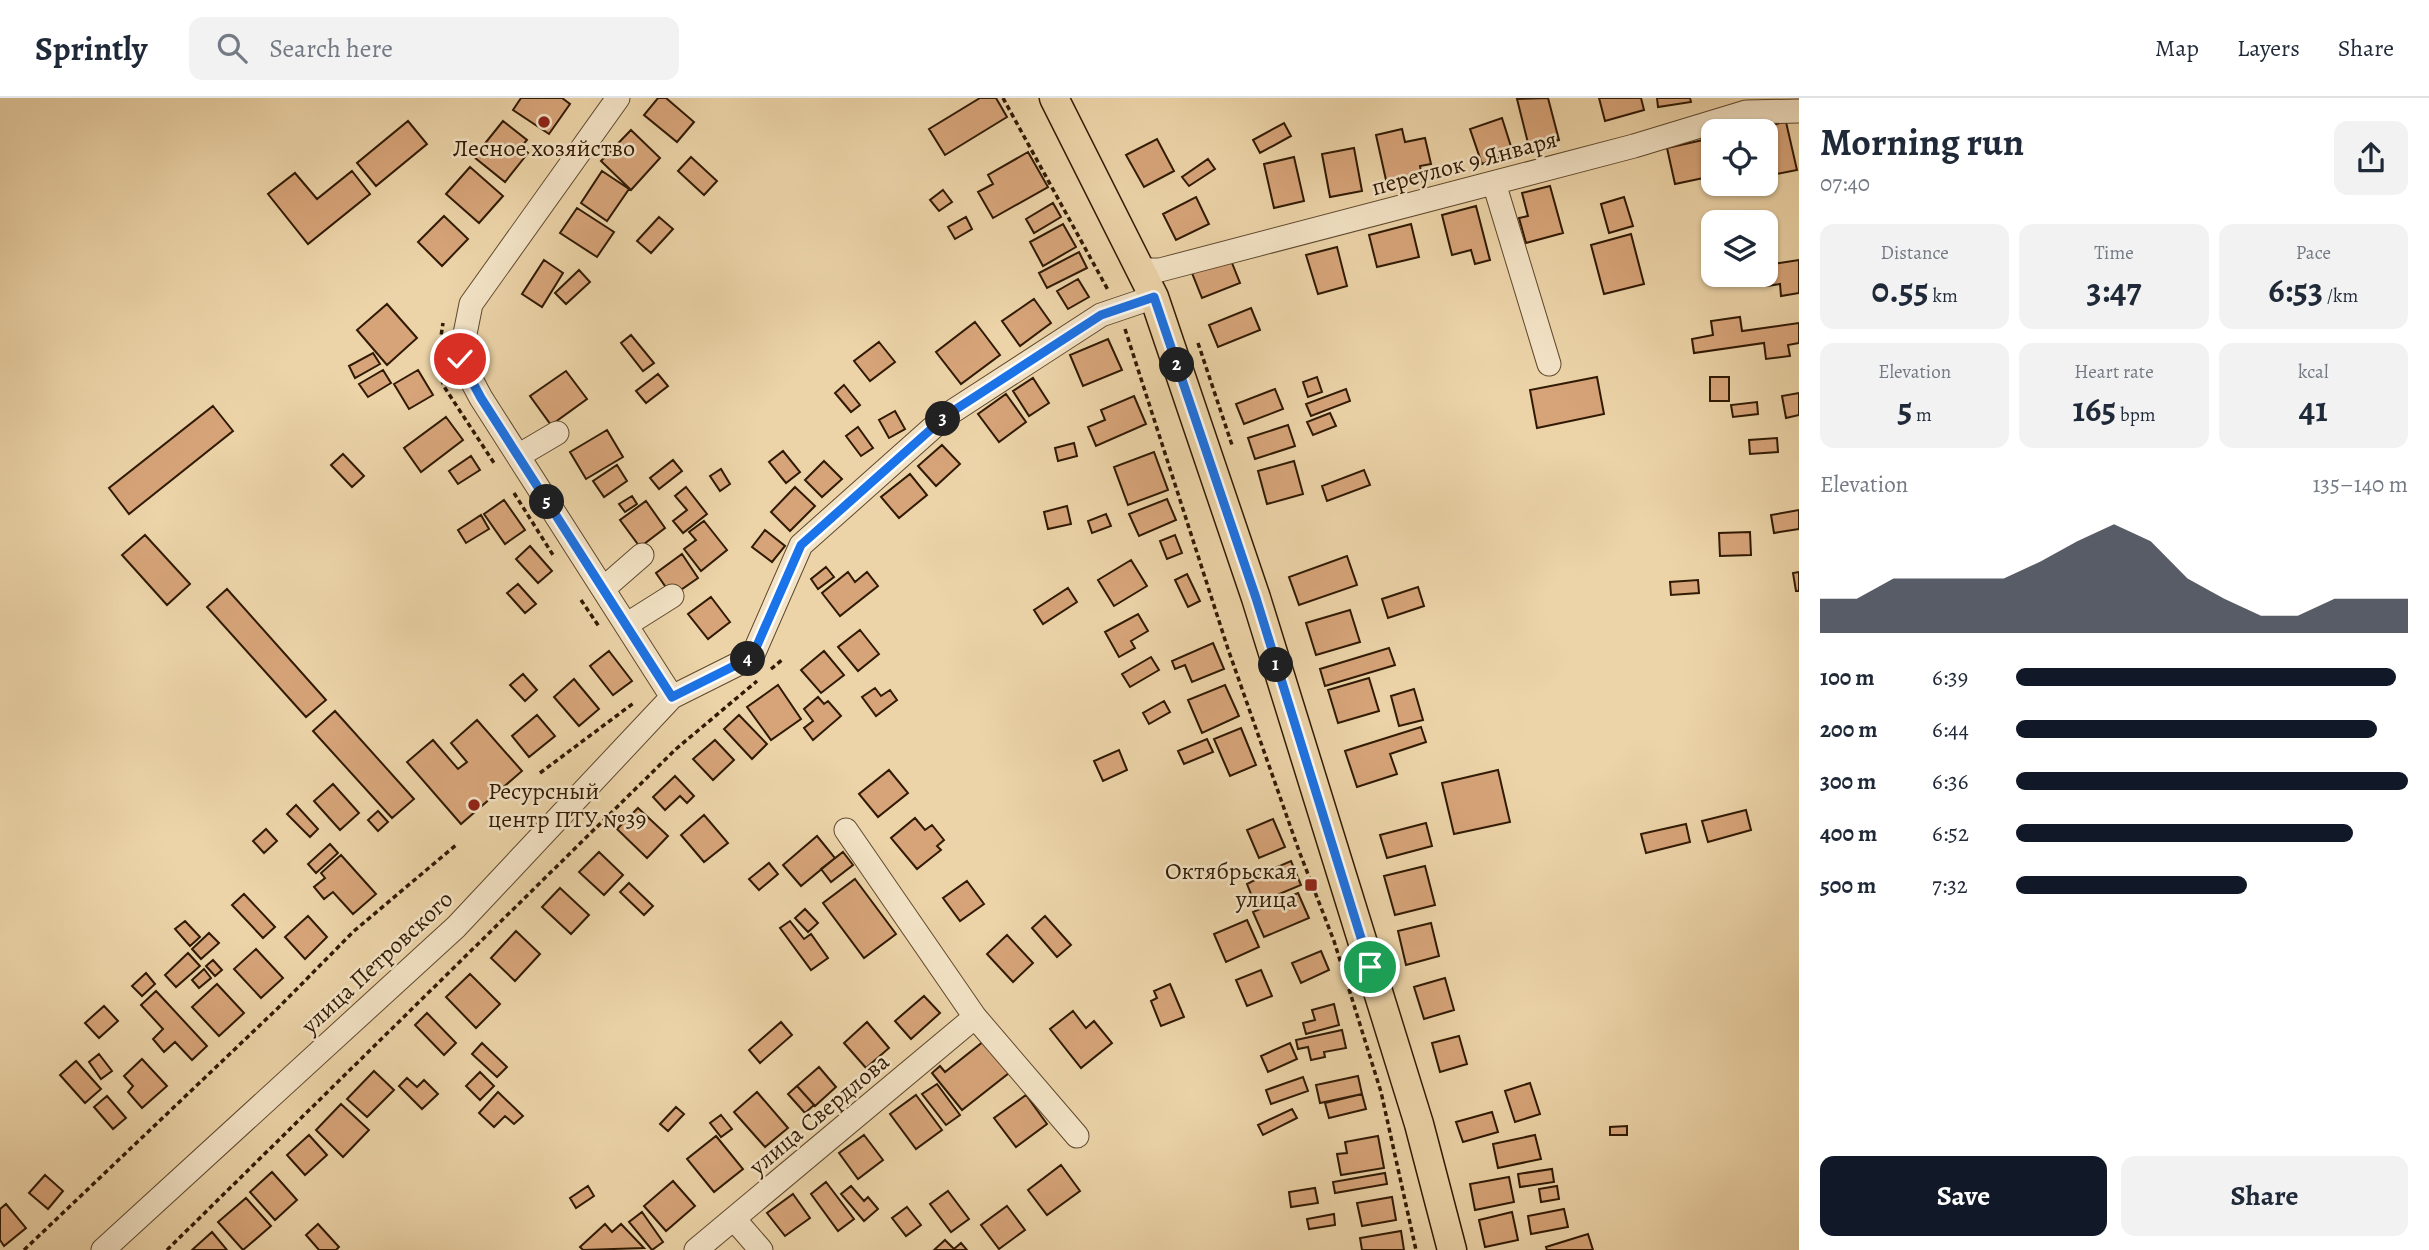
<!DOCTYPE html>
<meta charset="utf-8">
<style>
body{margin:0;font-family:Alegreya,serif;background:#f2f2f3;color:#1f2937;height:100vh;display:flex;flex-direction:column;font-size:26px;white-space:nowrap}
*{box-sizing:border-box;margin:0}
p{font-size:23px;color:#747a83}
.icon{flex:none;width:38px;height:38px;fill:none;stroke:currentColor;stroke-width:2;stroke-linecap:round;stroke-linejoin:round}
.map{position:relative;flex:1;overflow:hidden}
.side{display:flex;flex-direction:column;background:#fff;width:630px}
.side>*{flex:none}
.tools{position:absolute;left:1701px;top:21px;display:grid;gap:14px}
.tools a{display:grid;place-items:center;width:77px;height:77px;border-radius:14px;background:#fff;box-shadow:0 2px 5px #0004;font-size:35px}
.pin{position:absolute;display:grid;place-items:center;width:60px;height:60px;color:#fff;margin:-30px;border:4px solid #fff;border-radius:50%;box-shadow:0 2px 7px #0007}
.km{position:absolute;width:35px;height:35px;margin:-18px;border-radius:50%;background:#222;color:#fff;font-size:19px;line-height:35px;text-align:center}
.round{display:grid;place-items:center;flex:none;width:74px;height:74px;border-radius:14px;background:#f2f2f3}
.overview{display:flex;align-items:center;justify-content:space-between;height:119px;padding:0 21px}
h1{font-size:38px;font-weight:600;line-height:52px}
.metrics{display:grid;grid-template-columns:repeat(3,1fr);gap:10px;height:119px;padding:7px 21px}
.metrics div{display:grid;align-content:center;border-radius:14px;background:#f2f2f3;text-align:center}
.metrics b{font-size:35px;font-weight:600}
.metrics small{font-size:19px;font-weight:400}
.metrics p{font-size:19px}
.chart{height:196px;padding:14px 21px}
.chart p{display:flex;justify-content:space-between}
.chart svg{width:100%;height:126px;margin-top:7px;fill:#111827;opacity:.7}
.action{display:flex;gap:14px;margin-top:auto;padding:14px 21px}
.action a{flex:1;height:80px;border-radius:14px;background:#111827;color:#fff;font-size:28px;font-weight:600;line-height:80px;text-align:center}
.action a+a{background:#f2f2f3;color:#1f2937}
ul{padding:0 21px;list-style:none;font-size:23px}
li{display:grid;grid-template-columns:112px 84px 1fr;align-items:center;height:52px}
li i{height:18px;border-radius:9px;background:#111827}
header{display:flex;align-items:center;gap:42px;box-sizing:border-box;height:98px;padding:0 35px;background:#fff;border-bottom:2px solid #e0e1e3}
header strong{font-size:33px}
nav{display:flex;gap:38px;margin-inline-start:auto;font-size:24px}
.search{width:490px;height:63px;background:#f2f2f3;display:flex;align-items:center;gap:18px;box-sizing:border-box;padding:0 24px;border-radius:14px;color:#747a83;font-size:26px}
main{display:flex;flex:1;min-height:0}
.map>svg:first-child{display:block}
</style>
<header>
<strong>Sprintly</strong>
<div class="search"><svg class="icon" aria-label="search" viewBox="0 0 24 24"><circle cx="10" cy="10" r="6"/><path d="M15 15l6 6"/></svg>Search here</div>
<nav><a>Map</a><a>Layers</a><a>Share</a></nav>
</header>
<main>
<div class="map">
<svg width="1799" height="1152" viewBox="0 0 1799 1152">
<rect width="100%" height="100%" fill="#ecd4a8"/>
<filter id="stains"><feTurbulence type="fractalNoise" baseFrequency=".00286" numOctaves="4"/><feColorMatrix values="0 0 0 0 .2 0 0 0 0 .09 0 0 0 0 .02 0 0 0 .5 -.17"/></filter>
<radialGradient id="worn" r=".72"><stop offset=".6" stop-color="#630" stop-opacity="0"/><stop offset="1" stop-color="#630" stop-opacity=".3"/></radialGradient>
<path fill="#d7a479" stroke="#301a04" stroke-width="2" d="M521,0H562L570,6L549,36L513,12Z
M658,0H666L694,24L677,44L644,17Z
M980,0H996L1007,19L945,57L929,31Z
M1548,0L1559,42L1529,49L1517,1Z
M1599,0H1641L1644,12L1605,23Z
M1657,0H1690L1691,4L1658,9Z
M1502,20L1513,55L1482,66L1470,31Z
M408,23L427,46L376,88L357,65Z
M503,23L527,42L521,49L528,55L505,84L474,59Z
M1786,24L1797,72L1766,78V33H1741Z
M1284,25L1291,38L1260,55L1253,42Z
M1402,31L1405,44L1425,40L1431,66L1420,68L1423,83L1388,91L1376,37Z
M631,32L660,60L631,92L601,63Z
M1712,40L1713,78L1675,86L1667,50Z
M1157,41L1174,73L1144,89L1126,57Z
M1354,50L1362,93L1330,99L1322,56Z
M1028,54L1048,89L993,120L978,94L993,86L988,77Z
M691,59L717,83L704,97L678,73Z
M1294,59L1304,103L1274,110L1264,66Z
M1208,61L1215,71L1189,88L1182,79Z
M470,69L503,98L479,125L446,96Z
M352,73L370,96L308,146L268,96L295,75L317,101Z
M602,73L629,91L607,123L581,105Z
M1550,88L1563,135L1526,145L1519,120L1528,118L1522,95Z
M943,92L952,104L939,113L930,102Z
M1196,99L1209,126L1176,142L1163,116Z
M1624,99L1633,128L1609,135L1601,106Z
M1053,105L1061,119L1034,135L1026,121Z
M1476,108L1490,162L1475,166L1471,152L1452,157L1442,117Z
M577,110L614,134L597,159L560,135Z
M444,118L468,141L442,168L418,144Z
M659,119L673,131L651,155L637,143Z
M966,119L972,131L955,141L948,129Z
M1063,126L1076,149L1043,168L1030,144Z
M1411,126L1419,159L1377,169L1369,137Z
M1631,136L1644,186L1604,196L1591,147Z
M1337,149L1347,188L1318,196L1306,157Z
M1079,154L1087,170L1047,190L1039,175Z
M1230,160L1240,185L1202,200L1192,175Z
M544,162L563,175L542,209L522,196Z
M1799,162V195L1781,198L1780,186L1767,188L1766,167Z
M579,172L590,184L566,206L555,195Z
M1078,181L1089,199L1068,211L1057,193Z
M1034,201L1051,225L1020,248L1002,223Z
M387,206L417,240L387,267L357,232Z
M1251,210L1260,232L1218,249L1209,227Z
M1740,219L1742,233L1799,225V245L1788,247L1790,258L1766,261L1764,245L1694,255L1692,241L1713,237L1711,223Z
M975,224L1000,257L961,286L936,254Z
M631,237L654,265L643,273L621,245Z
M1108,241L1122,272L1083,288L1070,257Z
M879,244L895,264L870,283L854,263Z
M373,255L380,266L355,280L349,268Z
M383,272L391,285L368,299L359,286Z
M418,272L433,297L409,311L394,286Z
M566,273L587,301L551,327L530,298Z
M658,276L668,288L646,305L636,293Z
M1317,279L1322,294L1308,299L1303,284Z
M1597,279L1604,316L1537,330L1530,292Z
M1710,279H1729V303H1710Z
M1033,280L1049,305L1029,318L1013,293Z
M844,287L860,307L851,314L835,295Z
M1275,291L1283,311L1244,326L1236,306Z
M1346,291L1350,303L1311,318L1306,306Z
M1799,295V317L1786,320L1782,298Z
M1006,296L1026,324L999,344L978,316Z
M1134,298L1146,326L1096,348L1088,329L1105,322L1101,312Z
M1757,304L1758,316L1733,319L1731,307Z
M213,308L233,333L129,416L109,390Z
M895,313L905,331L889,340L879,322Z
M1330,315L1336,328L1313,337L1307,324Z
M446,319L463,342L421,374L404,350Z
M1288,327L1295,348L1255,361L1248,340Z
M858,329L873,350L861,358L846,338Z
M607,332L623,359L586,381L570,354Z
M1777,340L1778,354L1750,356L1749,342Z
M1074,345L1077,358L1058,363L1055,350Z
M942,347L960,366L936,388L918,368Z
M783,353L800,374L786,385L769,364Z
M1154,354L1168,392L1128,407L1114,369Z
M343,356L364,378L352,389L331,367Z
M471,358L480,372L458,386L449,373Z
M673,362L682,373L659,391L650,380Z
M824,363L842,381L822,399L805,382Z
M1294,363L1303,396L1267,406L1258,373Z
M617,367L627,383L604,399L593,383Z
M721,371L730,386L720,393L710,378Z
M1364,372L1370,387L1327,403L1322,388Z
M910,376L927,397L899,420L881,399Z
M686,389L707,416L683,435L673,423L687,412L675,398Z
M795,389L815,408L790,433L771,414Z
M632,398L637,406L625,414L619,406Z
M1167,401L1176,422L1139,438L1129,416Z
M504,402L525,432L505,446L484,416Z
M646,403L665,430L640,449L620,422Z
M1067,408L1071,426L1048,431L1044,414Z
M1799,412V431L1774,435L1771,417Z
M1106,416L1111,428L1092,435L1088,423Z
M481,417L489,431L466,445L458,432Z
M704,423L727,452L701,473L684,451L696,442L689,434Z
M765,432L785,448L772,464L752,449Z
M1750,434L1751,457L1720,458L1719,435Z
M145,437L190,486L167,507L122,457Z
M1175,437L1182,455L1167,461L1160,443Z
M530,448L552,473L538,485L516,461Z
M682,456L698,480L672,498L656,475Z
M1347,458L1357,487L1299,507L1289,479Z
M1131,462L1147,488L1114,508L1098,482Z
M826,469L834,479L818,491L811,481Z
M848,474L855,484L867,474L878,488L840,518L822,495Z
M1799,474V493H1796L1793,475Z
M1187,476L1200,503L1188,509L1175,482Z
M1698,482L1699,495L1671,497L1670,484Z
M518,486L536,506L525,515L507,495Z
M1418,489L1424,508L1388,520L1382,501Z
M1068,490L1077,504L1043,526L1034,512Z
M227,491L326,602L306,619L207,509Z
M711,499L730,524L708,541L688,516Z
M1350,512L1360,544L1316,557L1306,525Z
M1138,516L1148,533L1131,543L1135,550L1119,559L1105,534Z
M860,532L879,556L858,573L838,549Z
M1213,545L1224,571L1192,584L1185,567L1175,571L1172,563Z
M1389,550L1395,567L1325,588L1320,571Z
M609,553L632,583L613,597L590,568Z
M824,553L844,577L821,595L801,572Z
M1151,559L1159,572L1130,589L1122,576Z
M523,576L537,592L525,603L510,587Z
M1369,580L1379,613L1338,625L1328,592Z
M574,581L599,611L579,628L554,599Z
M778,587L801,621L771,642L747,609Z
M1225,587L1239,618L1202,635L1188,602Z
M875,590L881,598L890,592L897,602L876,618L862,599Z
M1414,591L1423,622L1399,628L1391,598Z
M818,599L824,606L828,603L841,618L813,642L804,630L813,623L804,611Z
M1164,603L1170,614L1149,626L1143,615Z
M335,613L414,701L392,720L313,633Z
M537,617L555,638L529,659L512,638Z
M739,617L767,646L752,661L724,631Z
M477,622L522,673L461,726L407,664L433,642L458,671L467,664L451,645Z
M1421,629L1426,644L1390,656L1397,676L1357,689L1345,653Z
M1241,630L1256,667L1230,678L1214,641Z
M1207,641L1213,654L1184,666L1178,653Z
M715,642L734,662L713,682L693,661Z
M1119,652L1127,672L1103,683L1094,663Z
M889,672L908,695L878,719L859,696Z
M1498,672L1510,724L1454,736L1442,685Z
M675,678L694,698L687,705L680,698L665,712L653,699Z
M333,686L359,715L340,732L314,703Z
M296,707L318,731L310,739L287,716Z
M638,710L668,738L647,760L617,731Z
M1746,712L1751,732L1708,744L1702,723Z
M378,713L388,724L378,733L368,722Z
M704,717L728,745L704,764L681,737Z
M915,720L925,732L932,727L944,742L937,748L941,752L917,771L891,740Z
M1273,721L1285,749L1259,760L1247,732Z
M1426,725L1432,748L1387,760L1380,737Z
M1686,726L1690,744L1646,755L1641,736Z
M266,731L277,743L264,755L253,743Z
M817,738L835,760L801,788L783,767Z
M330,746L338,755L316,775L308,766Z
M599,754L623,777L604,797L579,774Z
M843,754L853,767L831,784L821,771Z
M341,757L376,796L353,816L333,794L324,801L314,789L325,780L321,775Z
M1291,763L1301,787L1255,806L1247,786L1255,782L1254,779Z
M769,765L778,776L759,792L749,781Z
M1425,768L1435,807L1395,817L1384,778Z
M855,781L896,836L864,860L823,805Z
M967,783L984,806L960,823L943,800Z
M629,785L653,808L644,817L620,794Z
M560,790L589,817L571,836L542,809Z
M1298,795L1309,820L1264,839L1253,814Z
M244,796L275,829L263,840L232,807Z
M805,811L818,825L808,834L795,820Z
M308,818L327,839L305,861L285,839Z
M1045,818L1071,847L1057,859L1032,830Z
M1247,822L1259,849L1226,864L1214,836Z
M185,823L200,839L190,848L175,831Z
M790,823L804,841L811,836L828,860L811,872L780,830Z
M1431,825L1439,858L1406,867L1398,833Z
M516,833L540,856L515,883L491,860Z
M209,835L219,845L201,861L192,851Z
M1007,837L1033,865L1013,884L987,856Z
M256,851L283,880L261,900L234,871Z
M1321,853L1329,872L1301,885L1292,865Z
M188,855L200,868L176,889L165,877Z
M213,862L222,872L215,878L206,868Z
M204,871L211,880L199,890L192,882Z
M1261,872L1272,898L1247,908L1236,882Z
M146,875L155,886L142,898L132,888Z
M470,876L500,906L476,930L446,899Z
M1445,880L1454,912L1424,921L1414,889Z
M217,886L244,915L219,938L192,909Z
M1170,886L1184,919L1161,928L1151,903L1157,900L1154,893Z
M156,893L207,948L192,962L175,944L164,954L153,941L163,931L141,907Z
M924,898L940,915L911,941L895,923Z
M1334,906L1339,927L1306,936L1303,925L1315,922L1312,912Z
M104,908L118,923L99,940L85,925Z
M1073,913L1086,930L1094,923L1112,945L1081,970L1050,931Z
M427,915L456,945L444,957L415,927Z
M781,924L792,937L760,965L749,952Z
M867,924L889,950L866,970L844,945Z
M1342,932L1346,950L1324,954L1325,959L1311,962L1308,949L1298,951L1296,942Z
M1459,938L1467,966L1440,974L1432,945Z
M984,943L1009,975L962,1012L932,975L940,968L945,974Z
M482,945L507,969L497,979L472,956Z
M1290,945L1297,961L1268,974L1261,958Z
M99,956L112,973L101,981L89,964Z
M142,961L167,988L142,1010L128,994L133,988L124,978Z
M76,963L101,991L85,1005L60,977Z
M819,969L836,989L815,1008L797,988Z
M374,973L394,992L367,1019L347,1001Z
M480,974L494,988L480,1002L466,988Z
M1358,978L1362,996L1320,1005L1316,987Z
M1303,979L1308,993L1271,1006L1266,992Z
M407,980L417,989L424,982L438,996L422,1011L399,988Z
M1530,985L1540,1016L1515,1024L1505,993Z
M937,986L960,1017L946,1027L922,996Z
M797,988L814,1007L805,1015L788,996Z
M498,994L523,1018L514,1026L505,1018L494,1029L479,1015Z
M757,994L788,1030L765,1049L734,1014Z
M1362,996L1366,1011L1329,1020L1325,1005Z
M916,997L942,1032L916,1051L890,1016Z
M1026,997L1047,1026L1016,1049L994,1020Z
M107,998L126,1020L113,1031L94,1009Z
M341,1006L369,1032L343,1059L316,1032Z
M676,1009L684,1016L668,1033L660,1026Z
M1292,1011L1297,1020L1263,1037L1258,1027Z
M1492,1014L1498,1034L1463,1044L1456,1024Z
M721,1017L732,1031L721,1039L710,1025Z
M1627,1028V1037H1610V1029Z
M309,1037L327,1057L305,1077L287,1057Z
M864,1037L883,1062L858,1081L839,1055Z
M1535,1037L1541,1061L1498,1070L1493,1046Z
M716,1038L743,1071L714,1094L687,1061Z
M1378,1038L1384,1070L1341,1077L1337,1056L1347,1055L1345,1044Z
M1061,1067L1080,1093L1047,1117L1028,1092Z
M1552,1071L1554,1084L1520,1089L1518,1076Z
M272,1074L297,1102L275,1122L250,1094Z
M1385,1075L1387,1086L1335,1095L1333,1084Z
M45,1077L63,1093L48,1111L29,1095Z
M1509,1079L1514,1104L1475,1112L1470,1086Z
M673,1083L695,1108L666,1133L644,1108Z
M826,1084L854,1121L838,1133L811,1096Z
M588,1088L594,1098L576,1110L570,1100Z
M851,1088L864,1103L868,1099L878,1111L864,1123L841,1096Z
M1557,1088L1559,1101L1541,1104L1539,1091Z
M1315,1090L1318,1105L1291,1109L1289,1094Z
M948,1093L969,1121L951,1134L930,1106Z
M793,1096L810,1120L785,1138L767,1115Z
M1392,1099L1396,1122L1362,1128L1357,1105Z
M246,1100L271,1128L243,1152L218,1124Z
M6,1106L26,1130L4,1148L0,1142V1111Z
M1007,1108L1025,1132L999,1151L981,1127Z
M907,1109L921,1127L906,1138L892,1120Z
M1564,1111L1568,1129L1531,1136L1528,1118Z
M642,1114L663,1144L652,1152L629,1124Z
M1512,1114L1518,1142L1485,1149L1479,1122Z
M1334,1116L1335,1127L1309,1131L1307,1121Z
M318,1126L339,1149L336,1152H319L306,1137Z
M605,1126L612,1134L621,1126L644,1150L583,1152L580,1149Z
M1401,1133L1404,1152H1362L1360,1140Z
M212,1134L227,1152H192Z
M1588,1136L1593,1152H1547L1546,1149Z
M945,1142L954,1151L961,1145L967,1152H934Z"/>
<g fill="none" stroke-linecap="round" stroke-linejoin="round">
<defs>
<path id="minor" d="M618,0L471,206L460,261L481,300L672,599
M1494,85L1549,266
M1142,172H1160L1634,48L1746,14L1799,13
M518,358L557,335
M603,491L642,457
M626,527L672,498
M846,732L975,919L1077,1038
M734,1121L761,1152
M103,1152L456,829L672,599L752,559L801,447L947,317L1101,217L1154,199
M696,1152L975,919"/>
<path id="major" d="M1054,0L1154,199L1256,500L1419,1026L1452,1152"/>
</defs>
<use href="#minor" stroke="#5f482d" stroke-width="25"/>
<use href="#major" stroke="#301a04" stroke-width="31"/>
<path stroke="#301a04" stroke-width="3.5" stroke-dasharray="5 3.5" stroke-linecap="butt" d="M1003,0L1108,192
M1125,231L1228,551L1299,753L1334,843L1381,994L1416,1152
M440,245L443,225
M1198,245L1232,347
M441,273L443,287L494,365
M514,395L553,457
M581,502L600,530
M771,571L783,561
M540,675L635,604
M24,1152L278,910L354,833L456,747
M167,1152L676,651L757,583"/>
<use href="#minor" stroke="#f3e3c6" stroke-width="23"/>
<use href="#major" stroke="#ecd4a8" stroke-width="28"/>
</g>
<g fill="none" stroke-linecap="round" stroke-linejoin="round">
<defs>
<path id="route" d="M460,261L481,300L672,599L752,559L801,447L947,317L1101,217L1154,199L1256,500L1370,869"/>
</defs>
<use href="#route" stroke="#fff" stroke-width="14"/>
<use href="#route" stroke="#1a73e8" stroke-width="9"/>
</g>
<g fill="#8f2418" stroke="#f3e3c6" stroke-width="2.5">
<circle cx="544" cy="24" r="7"/>
<circle cx="474" cy="707" r="7"/>
<rect x="1304" y="780" width="14" height="14" rx="3.5"/>
</g>
<g text-anchor="middle" dominant-baseline="central" stroke-width="5" stroke-linejoin="round" paint-order="stroke">
<g font-size="24" fill="#301a04" stroke="#f3e3c6">
<text x="544" y="50">Лесное хозяйство</text>
<text x="488" y="693" text-anchor="start">Ресурсный<tspan x="488" dy="28">центр ПТУ №39</tspan></text>
<text x="1297" y="773" text-anchor="end">Октябрьская<tspan x="1297" dy="28">улица</tspan></text>
</g>
<g font-size="24" fill="#301a04" stroke="#f3e3c6">
<text transform="translate(1464 65) rotate(-15)">переулок 9 Января</text>
<text transform="translate(377 864) rotate(-43)">улица Петровского</text>
<text transform="translate(819 1016) rotate(-40)">улица Свердлова</text>
</g>
</g>
<rect width="100%" height="100%" filter="url(#stains)"/>
<rect width="100%" height="100%" fill="url(#worn)"/>
</svg>
<div class="tools">
<a><svg class="icon" aria-label="locate" viewBox="0 0 24 24"><circle cx="12" cy="12" r="6"/><path d="M12 2v4M12 18v4M2 12h4M18 12h4"/></svg></a>
<a><svg class="icon" aria-label="layers" viewBox="0 0 24 24"><path d="M12 4l9 5-9 5-9-5zM3 14l9 5 9-5"/></svg></a>
</div>
<div class="pin" style="left:1370px;top:869px;background:#1e9e55"><svg class="icon" aria-label="arrive" viewBox="0 0 24 24"><path d="M6 21V4h12l-3 4 3 4H6"/></svg></div>
<div class="pin" style="left:460px;top:261px;background:#d93025"><svg class="icon" aria-label="check" viewBox="0 0 24 24"><path d="M5 12l5 5 9-10"/></svg></div>
<b class="km" style="left:1276px;top:567px">1</b>
<b class="km" style="left:1177px;top:267px">2</b>
<b class="km" style="left:943px;top:321px">3</b>
<b class="km" style="left:748px;top:561px">4</b>
<b class="km" style="left:547px;top:404px">5</b>
</div>
<section class="side">
<div class="overview"><div><h1>Morning run</h1><p>07:40</p></div><a class="round"><svg class="icon" aria-label="share" viewBox="0 0 24 24"><path d="M12 15V3M7 8l5-5 5 5M5 13v7h14v-7"/></svg></a></div>
<div class="metrics">
<div><p>Distance</p><b>0.55<small> km</small></b></div>
<div><p>Time</p><b>3:47</b></div>
<div><p>Pace</p><b>6:53<small> /km</small></b></div>
</div>
<div class="metrics">
<div><p>Elevation</p><b>5<small> m</small></b></div>
<div><p>Heart rate</p><b>165<small> bpm</small></b></div>
<div><p>kcal</p><b>41</b></div>
</div>
<div class="chart"><p><span>Elevation</span>135–140 m</p>
<svg viewBox="0 0 160 44" preserveAspectRatio="none"><path d="M0 44V32L10 32L20 25L30 25L40 25L50 25L60 19L70 12L80 6L90 12L100 25L110 32L120 38L130 38L140 32L150 32L160 32V44z"/></svg>
</div>
<ul>
<li><b>100 m</b>6:39<i style="width:97%"></i></li>
<li><b>200 m</b>6:44<i style="width:92%"></i></li>
<li><b>300 m</b>6:36<i style="width:100%"></i></li>
<li><b>400 m</b>6:52<i style="width:86%"></i></li>
<li><b>500 m</b>7:32<i style="width:59%"></i></li>
</ul>
<div class="action"><a>Save</a><a>Share</a></div>
</section>
</main>
